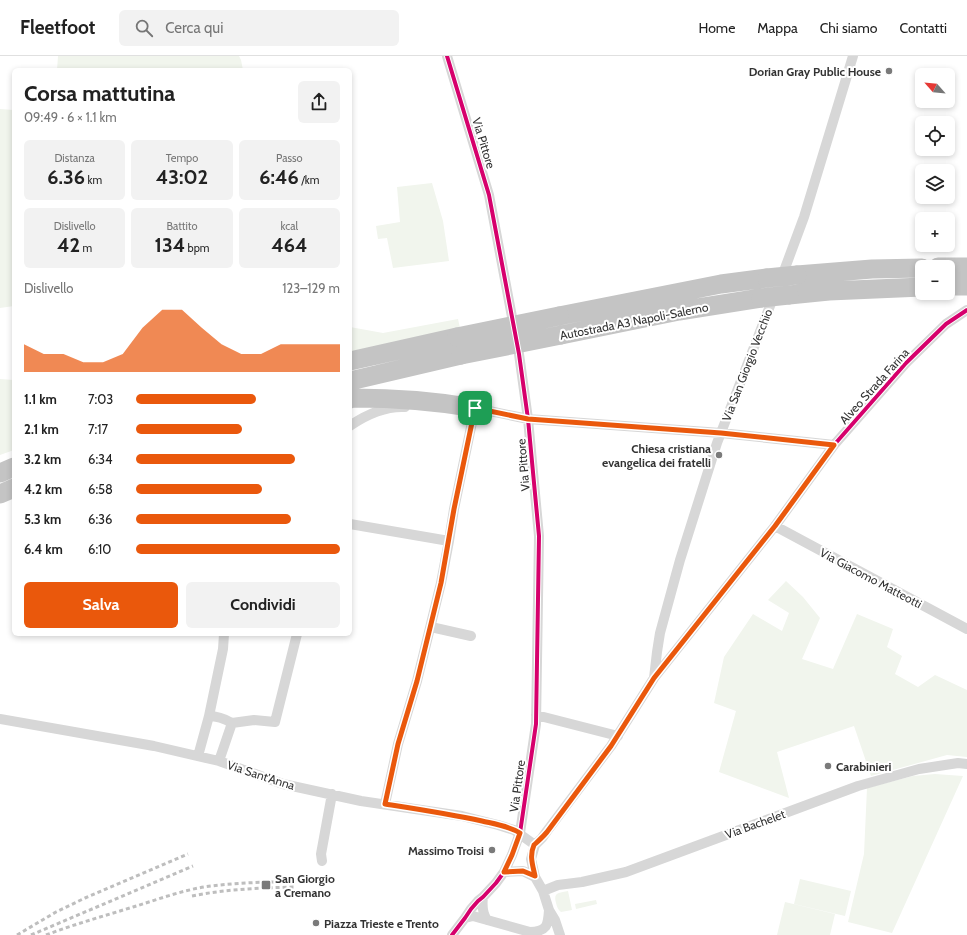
<!DOCTYPE html>
<html lang="it">
<meta charset="utf-8">
<style>
body{margin:0;font-family:Cabin,sans-serif;background:#f2f2f2;color:#222;height:100vh;display:flex;flex-direction:column;font-size:15px;white-space:nowrap}
*{box-sizing:border-box;margin:0}
p{font-size:13px;color:#767676}
.icon{flex:none;width:22px;height:22px;fill:none;stroke:currentColor;stroke-width:2;stroke-linecap:round;stroke-linejoin:round}
.map{position:relative;flex:1;overflow:hidden}
.sheet{position:absolute;left:12px;top:12px;width:340px;height:568px;display:flex;flex-direction:column;background:#fff;border-radius:6px;box-shadow:0 2px 6px #0003}
.sheet>*{flex:none}
.needle{width:26px;rotate:297deg}
.fabs{position:absolute;left:915px;top:12px;display:grid;gap:8px}
.fabs a{display:grid;place-items:center;width:40px;height:40px;border-radius:6px;background:#fff;box-shadow:0 2px 6px #0003;font-size:20px}
.pin{position:absolute;display:grid;place-items:center;width:34px;height:34px;color:#fff;margin:-17px;border-radius:8px;box-shadow:0 2px 6px #0006}
.round{display:grid;place-items:center;flex:none;width:42px;height:42px;border-radius:6px;background:#f2f2f2}
.overview{display:flex;align-items:center;justify-content:space-between;height:68px;padding:0 12px}
h1{font-size:22px;font-weight:700;line-height:30px}
.metrics{display:grid;grid-template-columns:repeat(3,1fr);gap:6px;height:68px;padding:4px 12px}
.metrics div{display:grid;align-content:center;border-radius:6px;background:#f2f2f2;text-align:center}
.metrics b{font-size:20px;font-weight:700}
.metrics small{font-size:11px;font-weight:400}
.metrics p{font-size:11px}
.chart{height:112px;padding:8px 12px}
.chart p{display:flex;justify-content:space-between}
.chart svg{width:100%;height:72px;margin-top:4px;fill:#ea580c;opacity:.7}
.cta{display:flex;gap:8px;margin-top:auto;padding:8px 12px}
.cta a{flex:1;height:46px;border-radius:6px;background:#ea580c;color:#fff;font-size:16px;font-weight:700;line-height:46px;text-align:center}
.cta a+a{background:#f2f2f2;color:#222}
ul{padding:0 12px;list-style:none;font-size:13px}
li{display:grid;grid-template-columns:64px 48px 1fr;align-items:center;height:30px}
li i{height:10px;border-radius:5px;background:#ea580c}
header{display:flex;align-items:center;gap:24px;box-sizing:border-box;height:56px;padding:0 20px;background:#fff;border-bottom:1px solid #e0e0e0}
header strong{font-size:19px}
nav{display:flex;gap:22px;margin-inline-start:auto;font-size:14px}
.search{width:280px;height:36px;background:#f2f2f2;display:flex;align-items:center;gap:10px;box-sizing:border-box;padding:0 14px;border-radius:6px;color:#767676;font-size:15px}
.map>svg:first-child{display:block}
</style>
<header>
<strong>Fleetfoot</strong>
<div class="search"><svg class="icon" aria-label="search" viewBox="0 0 24 24"><circle cx="10" cy="10" r="6"/><path d="M15 15l6 6"/></svg>Cerca qui</div>
<nav><a>Home</a><a>Mappa</a><a>Chi siamo</a><a>Contatti</a></nav>
</header>
<div class="map">
<svg width="967" height="879" viewBox="0 0 967 879">
<rect width="100%" height="100%" fill="#fff"/>
<path fill="#f1f5ed" d="M58,0H239L241,4L243,14H57Z
M0,53L14,54V250L0,252Z
M432,127L443,165L449,205L393,212L387,182L378,183L376,170L400,166L397,131Z
M458,263L460,272L350,298V271L383,277Z
M0,323L14,324V394L0,399Z
M786,525L803,541L820,562L802,603L833,613L857,558L893,573L887,591L902,600L895,618L918,631L935,619L967,634V701L947,699L871,720L854,670L777,696L789,742L719,716L736,655L714,647L724,601L753,558L782,575L789,557L768,544Z
M935,718L963,720L892,877L848,866L864,798L867,732L913,720Z
M800,823L851,835L845,860L794,848Z
M568,835L572,854L561,856C558,854 557,851 556,847C553,836 559,837 568,835Z
M596,844L597,848L576,853L575,848Z
M785,846L835,858L830,879H777Z"/>
<g fill="none" stroke-linecap="round" stroke-linejoin="round">
<path stroke="#d7d7d7" stroke-width="10" d="M447,0L489,139L519,298L528,363L539,480L536,668L520,777L512,799L504,816L496,827L483,841L478,845L471,853L465,862L452,879
M781,223L804,161L853,0
M471,352H475L528,363L721,377L834,389
M350,370L351,369C366,359 385,350 405,351
M350,468L449,485
M775,470L967,573
M431,571L471,580
M654,622L657,596L660,577L680,504L717,387L775,237
M536,659L618,680
M209,660L223,593L224,578
M0,663L154,690L219,705L283,728L361,745L462,760L498,769L514,774L535,789
M232,667L254,664L275,666L297,578
M198,700L209,660C218,660 225,663 232,667L219,705
M385,748L398,688L417,625L441,527L449,485L454,453L475,352
M535,789L542,782L547,775L611,690L654,622L775,470L834,389L906,307L946,268L967,254
M535,789L531,803L535,821L543,835L549,854L555,864L560,879
M322,805L321,798L332,738
M504,816L523,815L535,821
M543,835L558,829L582,826L626,816L858,730L919,713L958,707L967,708
M483,841C482,849 482,857 487,864
M465,862L473,860L530,876C547,875 548,870 549,854"/>
<path stroke="#c4c4c4" stroke-width="19" d="M938,211H967
M797,219L872,213L922,212
M948,230H967
M789,239L829,235L922,231
M559,260L721,228L767,222
M561,279L679,255L761,242
M350,305L457,281
M350,325L461,299
M350,343L353,342C394,342 435,345 475,352
M0,417L14,411
M0,438L14,432"/>
<path stroke="#bebebe" stroke-width="3" stroke-dasharray="4 3" stroke-linecap="butt" d="M192,840C226,833 261,832 295,831
M17,879L56,856L85,842L188,798
M31,879L193,810
M46,879C75,868 104,860 133,851C156,844 180,835 204,831C245,825 287,826 329,825"/>
<path stroke="#c4c4c4" stroke-width="19" d="M767,222L797,219
M761,242L789,239
M457,281L559,260
M461,299L561,279"/>
<defs>
<path id="cycleway" d="M447,0L489,139L519,298L528,363L539,480L536,668L520,777L512,799L504,816L496,827L483,841L478,845L471,853L465,862L452,879
M535,789L542,782L547,775L611,690L654,622L775,470L834,389L906,307L946,268L967,254"/>
</defs>
<use href="#cycleway" stroke="#fff" stroke-width="6"/>
<use href="#cycleway" stroke="#d6006c" stroke-width="4"/>
</g>
<g fill="none" stroke-linecap="round" stroke-linejoin="round">
<defs>
<path id="route" d="M475,352L528,363L721,377L834,389L775,470L654,622L611,690L547,776C545,779 536,787 534,789C529,800 533,810 535,820L523,815L504,816L512,799L520,777C509,770 495,768 482,765C450,758 417,753 385,748L398,688L417,625L441,527L454,453Z"/>
</defs>
<use href="#route" stroke="#fff" stroke-width="8"/>
<use href="#route" stroke="#ea580c" stroke-width="5"/>
</g>
<g fill="#7a7a7a" stroke="#fff" stroke-width="1.5">
<circle cx="889" cy="15" r="4"/>
<circle cx="719" cy="399" r="4"/>
<circle cx="828" cy="710" r="4"/>
<circle cx="492" cy="794" r="4"/>
<rect x="261" y="824" width="10" height="10" rx="2"/>
<circle cx="316" cy="867" r="4"/>
</g>
<g text-anchor="middle" dominant-baseline="central" stroke-width="4" stroke-linejoin="round" paint-order="stroke">
<g font-size="12" font-weight="bold" fill="#333" stroke="#fff" text-anchor="end">
<text x="881" y="15">Dorian Gray Public House</text>
<text x="711" y="392">Chiesa cristiana<tspan x="711" dy="14">evangelica dei fratelli</tspan></text>
<text x="836" y="710" text-anchor="start">Carabinieri</text>
<text x="484" y="794">Massimo Troisi</text>
<text x="275" y="822" text-anchor="start">San Giorgio<tspan x="275" dy="14">a Cremano</tspan></text>
<text x="324" y="867" text-anchor="start">Piazza Trieste e Trento</text>
</g>
<g font-size="12" fill="#333" stroke="#fff">
<text transform="translate(484 87) rotate(73)">Via Pittore</text>
<text transform="translate(634 265) rotate(-11)">Autostrada A3 Napoli-Salerno</text>
<text transform="translate(747 309) rotate(-69)">Via San Giorgio Vecchio</text>
<text transform="translate(874 330) rotate(-48)">Alveo Strada Farina</text>
<text transform="translate(523 409) rotate(-95)">Via Pittore</text>
<text transform="translate(871 522) rotate(28)">Via Giacomo Matteotti</text>
<text transform="translate(261 719) rotate(18)">Via Sant'Anna</text>
<text transform="translate(517 730) rotate(-82)">Via Pittore</text>
<text transform="translate(755 768) rotate(-20)">Via Bachelet</text>
</g>
</g>
</svg>
<div class="fabs">
<a><svg class="needle" viewBox="-14 -14 28 28"><path d="M0-13l5 13h-10z" fill="#e53935"/><path d="M0 13l5-13h-10z" fill="#767676"/></svg></a>
<a><svg class="icon" aria-label="locate" viewBox="0 0 24 24"><circle cx="12" cy="12" r="6"/><path d="M12 2v4M12 18v4M2 12h4M18 12h4"/></svg></a>
<a><svg class="icon" aria-label="layers" viewBox="0 0 24 24"><path d="M12 4l9 5-9 5-9-5zM3 14l9 5 9-5"/></svg></a>
<a>+</a>
<a>−</a>
</div>
<div class="pin" style="left:475px;top:352px;background:#1e9e55"><svg class="icon" aria-label="arrive" viewBox="0 0 24 24"><path d="M6 21V4h12l-3 4 3 4H6"/></svg></div>
<section class="sheet">
<div class="overview"><div><h1>Corsa mattutina</h1><p>09:49 · 6 × 1.1 km</p></div><a class="round"><svg class="icon" aria-label="share" viewBox="0 0 24 24"><path d="M12 15V3M7 8l5-5 5 5M5 13v7h14v-7"/></svg></a></div>
<div class="metrics">
<div><p>Distanza</p><b>6.36<small> km</small></b></div>
<div><p>Tempo</p><b>43:02</b></div>
<div><p>Passo</p><b>6:46<small> /km</small></b></div>
</div>
<div class="metrics">
<div><p>Dislivello</p><b>42<small> m</small></b></div>
<div><p>Battito</p><b>134<small> bpm</small></b></div>
<div><p>kcal</p><b>464</b></div>
</div>
<div class="chart"><p><span>Dislivello</span>123–129 m</p>
<svg viewBox="0 0 160 44" preserveAspectRatio="none"><path d="M0 44V27L10 33L20 33L30 38L40 38L50 33L60 17L70 6L80 6L90 17L100 27L110 33L120 33L130 27L140 27L150 27L160 27V44z"/></svg>
</div>
<ul>
<li><b>1.1 km</b>7:03<i style="width:59%"></i></li>
<li><b>2.1 km</b>7:17<i style="width:52%"></i></li>
<li><b>3.2 km</b>6:34<i style="width:78%"></i></li>
<li><b>4.2 km</b>6:58<i style="width:62%"></i></li>
<li><b>5.3 km</b>6:36<i style="width:76%"></i></li>
<li><b>6.4 km</b>6:10<i style="width:100%"></i></li>
</ul>
<div class="cta"><a>Salva</a><a>Condividi</a></div>
</section>
</div>
